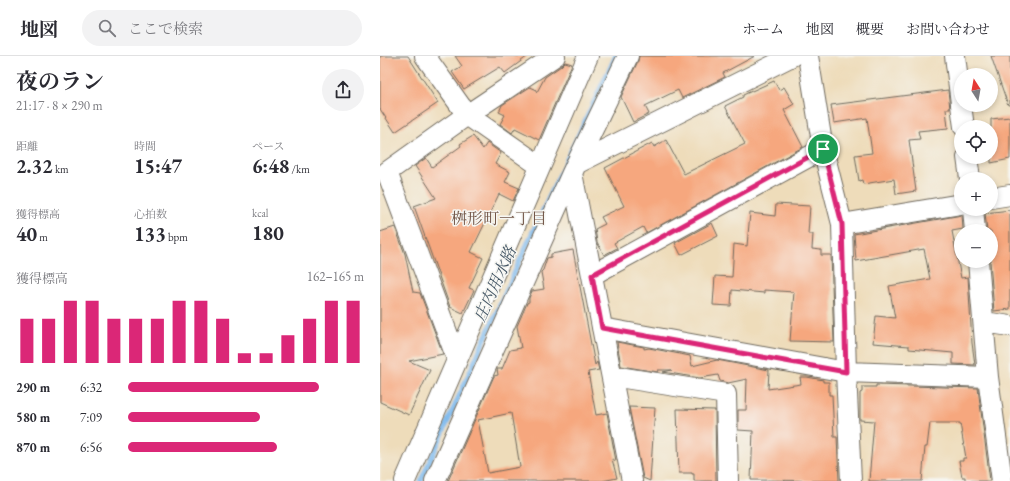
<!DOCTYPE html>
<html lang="ja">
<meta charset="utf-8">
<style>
body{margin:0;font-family:"EB Garamond","Noto Serif JP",serif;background:#f2f2f3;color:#2b2b33;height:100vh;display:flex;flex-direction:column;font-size:15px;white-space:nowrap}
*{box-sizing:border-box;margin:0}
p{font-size:13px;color:#7c7c81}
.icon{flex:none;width:22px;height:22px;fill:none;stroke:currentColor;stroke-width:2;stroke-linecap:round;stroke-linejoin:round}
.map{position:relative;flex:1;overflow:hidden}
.details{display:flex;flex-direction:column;background:#fff;width:380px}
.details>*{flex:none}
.needle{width:26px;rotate:349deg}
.controls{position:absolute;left:574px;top:12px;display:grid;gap:8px}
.controls a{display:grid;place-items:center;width:44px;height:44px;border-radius:50%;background:#fff;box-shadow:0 2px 6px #0003;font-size:20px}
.pin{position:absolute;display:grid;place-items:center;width:34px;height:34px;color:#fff;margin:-17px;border:2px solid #fff;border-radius:50%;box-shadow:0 1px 4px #0007}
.round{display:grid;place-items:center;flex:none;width:42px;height:42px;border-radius:21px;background:#f2f2f3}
.head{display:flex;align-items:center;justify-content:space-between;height:68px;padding:0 16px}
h1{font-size:22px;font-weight:700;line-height:30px}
.stats{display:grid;grid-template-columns:repeat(3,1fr);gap:6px;height:68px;padding:4px 16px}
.stats div{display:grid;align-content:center}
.stats b{font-size:20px;font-weight:700}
.stats small{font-size:11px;font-weight:400}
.stats p{font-size:11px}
.chart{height:112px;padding:8px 16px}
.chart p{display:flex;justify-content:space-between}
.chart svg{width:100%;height:72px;margin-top:4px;stroke:#db2777;stroke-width:6}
ul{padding:0 16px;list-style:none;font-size:13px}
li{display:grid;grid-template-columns:64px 48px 1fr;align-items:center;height:30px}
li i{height:10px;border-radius:5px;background:#db2777}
header{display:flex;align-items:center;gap:24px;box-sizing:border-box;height:56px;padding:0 20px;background:#fff;border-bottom:1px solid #e1e1e2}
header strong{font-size:19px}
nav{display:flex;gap:22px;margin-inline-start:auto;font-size:14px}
.search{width:280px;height:36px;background:#f2f2f3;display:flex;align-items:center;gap:10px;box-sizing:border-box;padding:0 14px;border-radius:22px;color:#7c7c81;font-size:15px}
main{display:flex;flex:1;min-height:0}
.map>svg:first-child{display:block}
</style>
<header>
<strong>地図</strong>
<div class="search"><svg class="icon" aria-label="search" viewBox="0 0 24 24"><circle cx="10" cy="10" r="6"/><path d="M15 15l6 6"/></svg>ここで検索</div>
<nav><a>ホーム</a><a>地図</a><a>概要</a><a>お問い合わせ</a></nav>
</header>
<main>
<section class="details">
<div class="head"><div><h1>夜のラン</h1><p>21:17 · 8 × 290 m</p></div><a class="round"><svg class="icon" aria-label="share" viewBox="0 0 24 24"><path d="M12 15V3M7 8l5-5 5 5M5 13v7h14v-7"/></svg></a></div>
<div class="stats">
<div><p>距離</p><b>2.32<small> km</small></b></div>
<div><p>時間</p><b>15:47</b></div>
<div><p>ペース</p><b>6:48<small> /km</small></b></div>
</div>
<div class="stats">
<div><p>獲得標高</p><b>40<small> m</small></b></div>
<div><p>心拍数</p><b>133<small> bpm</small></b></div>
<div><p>kcal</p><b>180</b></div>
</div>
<div class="chart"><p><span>獲得標高</span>162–165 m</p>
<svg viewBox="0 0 160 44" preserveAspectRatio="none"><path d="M5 44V17M15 44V17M25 44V6M35 44V6M45 44V17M55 44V17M65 44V17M75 44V6M85 44V6M95 44V17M105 44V38M115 44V38M125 44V27M135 44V17M145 44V6M155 44V6"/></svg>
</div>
<ul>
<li><b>290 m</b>6:32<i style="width:81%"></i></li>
<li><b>580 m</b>7:09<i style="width:56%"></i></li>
<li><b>870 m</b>6:56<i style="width:63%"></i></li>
</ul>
</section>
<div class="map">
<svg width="630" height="425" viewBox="0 0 630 425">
<rect width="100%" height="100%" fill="#f6f6f2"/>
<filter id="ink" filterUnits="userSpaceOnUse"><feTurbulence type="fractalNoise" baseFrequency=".025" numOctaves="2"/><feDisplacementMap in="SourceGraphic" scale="8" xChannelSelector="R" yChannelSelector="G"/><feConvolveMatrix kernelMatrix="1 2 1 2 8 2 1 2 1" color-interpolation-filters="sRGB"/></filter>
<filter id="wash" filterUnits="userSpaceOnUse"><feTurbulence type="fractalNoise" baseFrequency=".012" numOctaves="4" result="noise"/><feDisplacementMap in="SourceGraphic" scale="16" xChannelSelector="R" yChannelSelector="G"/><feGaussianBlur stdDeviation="0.9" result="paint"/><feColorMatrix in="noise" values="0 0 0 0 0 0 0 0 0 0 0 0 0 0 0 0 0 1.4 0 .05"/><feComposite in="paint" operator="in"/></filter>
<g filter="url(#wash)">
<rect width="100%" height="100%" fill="#eedcba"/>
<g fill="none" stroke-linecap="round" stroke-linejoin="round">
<path stroke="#7ab8ed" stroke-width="5.5" d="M41,425L152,178L236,0"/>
</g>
<g id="blocks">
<path fill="#f6a77e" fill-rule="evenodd" d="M0,0H28L58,47L15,76L0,53Z
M75,0H148L125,17L120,11L84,33L72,16L82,10Z
M259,0H375L343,17L345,21L302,42L298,34L265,50L269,58L253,66L241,41L258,5Z
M611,0H630V49H628Z
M185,6L192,8L159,84L135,72L132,77L120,68L125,59L119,56L122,49L150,31L155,33L157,36L165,21L181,10Z
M394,25L399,34L404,31L414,48L404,54L423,91L266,177L263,171L234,187L237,192L224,199L217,186L215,173L225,168L221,161L244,150L225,112L272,87L274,91L286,84L304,118L365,88L345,50L363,41V39Z
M568,34L570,53H566L568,72L538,75L540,83L529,84L536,135L516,138L514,123L483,128L482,124L479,125L475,99L492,97L487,62L454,67L451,49Z
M630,61V103L611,107V63Z
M93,80L103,93L107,87L121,97L115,108L130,116L125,126L139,132L133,145L119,138L91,196L103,202L89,232L94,234L83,257L70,251L34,150L56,142L35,110L46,102L52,111L81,90L80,88Z
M396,148L430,150L428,178H433L432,193L441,194V199H451L454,286L410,285L414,236L384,234V237L352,234L351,250L333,249L335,220L352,221L354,188L367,190L370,157L395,160Z
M630,154V253L614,255L610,205H611V175H607L605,157Z
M582,159L583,173L572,175L581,222L588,221L592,287L595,309L573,308V297L529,293V290L493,287L496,260L515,262L509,230L550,223L544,193L476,205L474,178Z
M332,167L338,180L301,199L295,187Z
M15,171L25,198L33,236L40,237L63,298L29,305L50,314L29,359L0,346V176Z
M193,194L215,309L217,306L219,314L208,316L216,359L227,357L236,405L232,403L237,422L222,425H68L114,320L118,319L117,313H122L130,294L141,292L137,270L147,247L149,246V242L152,235L164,233L161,216L163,214L167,202L171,201V198ZM131,357L140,411L108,417L98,364Z
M237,286L264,291V293L269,292L310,300L312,310L337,304L389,314L388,333L421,328L420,321H427L443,324V326H449V339H452L454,381H457L459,425L371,424L373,375L358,374V354H366L367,323L348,327L340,325L338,319L320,322L283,316L292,314H278V316L241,310Z
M496,329L598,332L610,425H585V421H582L579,405H583V402H586L580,367H550L547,391H545L542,425H489L494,365L480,364V337L482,336V331H496Z
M249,351L275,352L270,425L263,422Z
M297,353L335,354L336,425H314V418H312V417H299Z"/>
</g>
</g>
<g filter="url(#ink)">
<use href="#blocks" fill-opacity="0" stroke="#6f695d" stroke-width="1"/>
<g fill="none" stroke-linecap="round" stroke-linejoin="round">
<defs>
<path id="minor" d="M45,0L87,59L160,110
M428,0L443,93L462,168L466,316L471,425
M575,0L581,47
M581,49L584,71
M587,101L590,123
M196,108L412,0
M192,117L252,425
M611,142L630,139
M593,153L595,175
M462,168L581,148
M598,205L608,321L622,425
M212,219L443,93
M604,266L630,270
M222,272L466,316L608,321
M77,303L7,116L87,59L175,0
M232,320L346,338L348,425
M25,425L208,0
M55,425L192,117L248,0"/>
</defs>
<use href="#minor" stroke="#6f695d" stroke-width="22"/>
<use href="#minor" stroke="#fff" stroke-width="20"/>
</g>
</g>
<g fill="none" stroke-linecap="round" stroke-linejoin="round" filter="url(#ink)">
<defs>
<path id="route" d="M443,93L462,168L466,316L222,272L212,219Z"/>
</defs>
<use href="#route" stroke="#fff" stroke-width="8"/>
<use href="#route" stroke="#db2777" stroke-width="5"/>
</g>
<g text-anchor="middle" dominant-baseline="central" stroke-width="3" stroke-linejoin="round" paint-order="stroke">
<g font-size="16" fill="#725648" stroke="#f6f6f2">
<text x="119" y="162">桝形町一丁目</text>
</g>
<g font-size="16" font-style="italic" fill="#435565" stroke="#f6f6f2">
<text transform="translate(115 228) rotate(-66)">庄内用水路</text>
</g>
</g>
</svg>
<div class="controls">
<a><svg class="needle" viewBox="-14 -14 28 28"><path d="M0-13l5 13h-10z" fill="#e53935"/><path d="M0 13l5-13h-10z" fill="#7c7c81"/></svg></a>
<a><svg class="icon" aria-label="locate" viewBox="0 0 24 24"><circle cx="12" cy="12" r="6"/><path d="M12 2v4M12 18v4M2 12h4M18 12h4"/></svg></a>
<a>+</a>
<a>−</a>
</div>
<div class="pin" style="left:443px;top:93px;background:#1e9e55"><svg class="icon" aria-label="arrive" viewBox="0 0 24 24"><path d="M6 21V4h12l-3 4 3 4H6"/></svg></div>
</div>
</main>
